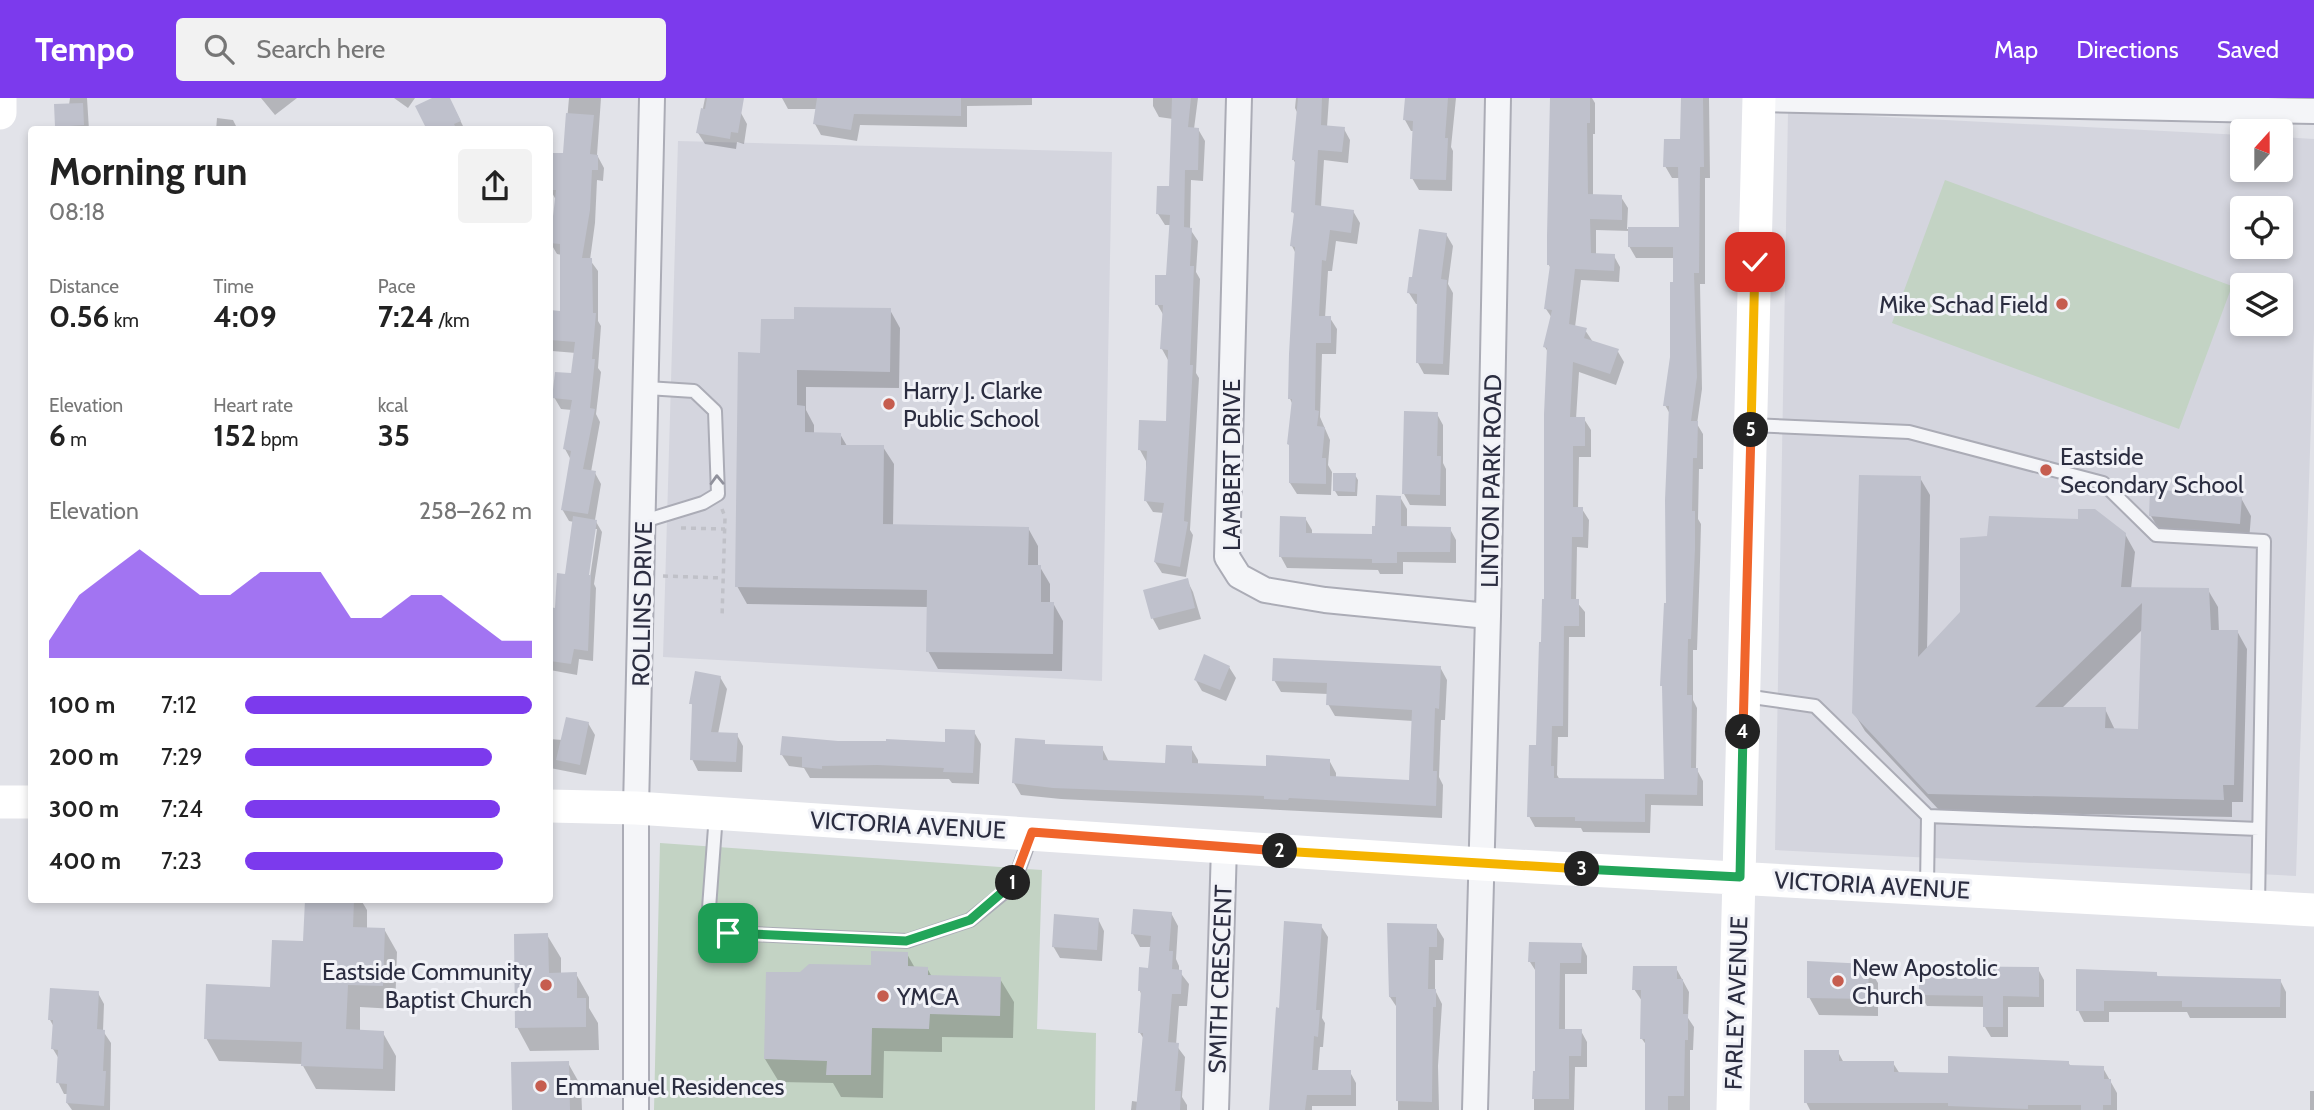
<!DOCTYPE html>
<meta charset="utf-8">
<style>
body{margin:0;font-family:Cabin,sans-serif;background:#f2f2f2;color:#222;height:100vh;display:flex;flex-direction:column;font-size:26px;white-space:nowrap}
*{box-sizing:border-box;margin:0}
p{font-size:23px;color:#767676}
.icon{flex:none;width:38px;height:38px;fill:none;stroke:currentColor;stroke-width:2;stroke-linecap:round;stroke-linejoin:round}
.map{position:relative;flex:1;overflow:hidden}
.side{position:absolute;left:28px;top:28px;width:525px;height:777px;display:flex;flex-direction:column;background:#fff;border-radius:7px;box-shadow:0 4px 10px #0003}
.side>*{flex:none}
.needle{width:46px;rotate:21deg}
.fabs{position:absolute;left:2230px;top:21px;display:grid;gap:14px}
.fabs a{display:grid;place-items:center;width:63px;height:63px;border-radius:7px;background:#fff;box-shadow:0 4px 10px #0003;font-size:35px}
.pin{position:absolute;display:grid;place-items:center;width:60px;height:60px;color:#fff;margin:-30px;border-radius:14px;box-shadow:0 4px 10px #0006}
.km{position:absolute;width:35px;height:35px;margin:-18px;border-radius:50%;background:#222;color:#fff;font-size:19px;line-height:35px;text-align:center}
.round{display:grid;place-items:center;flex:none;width:74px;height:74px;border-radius:7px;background:#f2f2f2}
.head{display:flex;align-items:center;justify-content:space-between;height:119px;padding:0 21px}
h1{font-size:38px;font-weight:700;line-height:52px}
.stats{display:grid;grid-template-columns:repeat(3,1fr);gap:10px;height:119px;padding:7px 21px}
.stats div{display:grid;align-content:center}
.stats b{font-size:30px;font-weight:700}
.stats small{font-size:19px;font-weight:400}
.stats p{font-size:19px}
.chart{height:196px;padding:14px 21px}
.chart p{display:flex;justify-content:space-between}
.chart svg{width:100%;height:126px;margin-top:7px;fill:#7c3aed;opacity:.7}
ul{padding:0 21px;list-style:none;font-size:23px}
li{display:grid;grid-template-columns:112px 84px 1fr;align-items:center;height:52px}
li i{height:18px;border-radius:9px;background:#7c3aed}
header{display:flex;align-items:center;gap:42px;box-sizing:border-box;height:98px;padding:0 35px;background:#7c3aed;color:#fff}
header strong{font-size:33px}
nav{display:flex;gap:38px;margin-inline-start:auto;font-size:24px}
.search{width:490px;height:63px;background:#f2f2f2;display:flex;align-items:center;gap:18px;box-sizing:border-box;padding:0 24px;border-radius:7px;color:#767676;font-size:26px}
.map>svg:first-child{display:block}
</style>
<header>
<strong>Tempo</strong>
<div class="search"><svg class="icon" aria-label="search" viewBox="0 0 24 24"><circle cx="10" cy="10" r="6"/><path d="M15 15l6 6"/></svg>Search here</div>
<nav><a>Map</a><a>Directions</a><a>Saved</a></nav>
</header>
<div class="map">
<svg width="2314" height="1012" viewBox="0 0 2314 1012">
<rect width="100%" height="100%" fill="#e2e3e9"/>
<path fill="#d4d5de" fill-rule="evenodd" d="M1788,14L2242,37V72H2280V39L2314,41V232L2296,778L1775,752ZM2242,110H2280V149H2242ZM2242,187H2280V226H2242Z
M678,43L1112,54L1102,583L663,559Z"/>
<path fill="#c3d3c4" d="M1945,82L2232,188L2179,331L1892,225Z
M660,745L1042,772L1037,931L1096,935L1095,1012H654Z"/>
<path fill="#0003" fill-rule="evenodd" d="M70,0H87L89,32H57L56,8L69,7Z
M261,0H297L275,17Z
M394,0H415L408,10Z
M436,0H449L465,32H429Z
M569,0H601L597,57L604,70L603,83L597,82L595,125L590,162L598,173V223L601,228L598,270L601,274L596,316L600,324L591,374L595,375L601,386L595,422L602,434L594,486L596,490L593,563L579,561L577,577L550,572V510L557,512L566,477L574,424L569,423L562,411L571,362L565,351L572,312L561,311L554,299L573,277L576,255L552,253L550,249V214L562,215V157L557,156L550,144L556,102L550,91L553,57H564ZM594,431H597L589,486L586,485Z
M705,0H741V15L747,26L744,46L737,44L736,51L705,46L698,35Z
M782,0H1032V7L967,8V29L860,27L857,43L821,37L815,26L817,11H788Z
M1153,0H1198L1194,31H1198L1205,43L1203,83L1191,82L1190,131L1198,143L1196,174L1200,181L1196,275L1199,280L1190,432L1193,437L1186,479L1162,475L1155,464L1164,415L1153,414L1146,403V363L1140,352L1168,325V262L1162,251L1164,218L1157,206L1168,179L1171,127H1165L1158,116L1171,90L1173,21L1159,19L1153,8Z
M1296,0H1329L1327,29L1344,31L1350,42L1348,65L1324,62L1321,109L1353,113L1360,125L1357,146L1336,143L1332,173H1328L1325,220H1330L1337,231L1336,256H1322L1320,319L1330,342L1328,367L1332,374L1331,397L1297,396L1290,385L1293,307L1290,301L1296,156L1292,148L1295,118L1293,114L1296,66L1293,61L1298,16L1295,10Z
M1406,0H1456L1451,49L1453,53L1452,93L1419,92L1412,80L1414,33H1411L1405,22Z
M1552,0H1592L1595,5V36H1593V98L1621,99L1628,110L1627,131H1680V80H1672L1665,68L1682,43V0H1709L1710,80H1705V186H1700L1702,291L1697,326L1703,336V371H1699L1698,421L1701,426L1700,464L1697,552H1693V602L1697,610L1696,670L1703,683V708L1651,707L1650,735L1583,734L1581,730L1535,729L1529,718L1537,649L1545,503L1549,256L1545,249L1552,220L1546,211L1551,171L1549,167ZM1596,132L1630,133L1629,148L1636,160H1675L1672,259L1665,307L1670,316L1665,683L1560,682L1557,677L1558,639H1568L1569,539H1585V514L1576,503L1577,449L1588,450L1589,422L1582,411H1578L1579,359H1591V332L1584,321H1576L1579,274L1616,287L1624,264L1617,252L1593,244L1585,232L1575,229L1581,182L1619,184L1620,169L1614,158L1596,157Z
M217,20L233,22L238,32H216Z
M1446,136L1453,148L1448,186L1453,195L1449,277L1424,276L1418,265L1419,206H1416L1409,195L1414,181Z
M890,212L900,230L899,290L806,289V312L814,327V336H840L847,348L883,349L894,366L893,428L1028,430L1038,448V469H1040L1050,486V505H1053L1063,523L1062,573L938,571L928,553V509L747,506L737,488L762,257L796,223Z
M1437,316L1443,327V365L1446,371V408L1410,407L1404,396Z
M1355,377L1358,382L1357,398H1338L1335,393Z
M1920,380L1930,397L1927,552L1961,515L2125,436L2135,454L2131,491L2208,492L2218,509L2219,534L2237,533L2247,551L2243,704H2232V719L1940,713L1865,633L1854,615ZM2143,531L2140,632H2115L2105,611H2061Z
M1400,399L1407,411V430L1450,431L1456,442V465L1403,464V476H1380L1378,472L1287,470L1281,459L1305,420L1312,432V437L1374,438Z
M2241,400L2251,418L2249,443L2161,435L2151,418Z
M1187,482L1193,494L1201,521L1159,532L1153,521L1145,493Z
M1229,569L1236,580L1226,603L1202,593L1195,581Z
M1440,569L1447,582L1445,622H1441L1439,679L1443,687L1442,720L1061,701L1021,697L1014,685L1044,644L1046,648L1102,650L1109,664L1167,667L1191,650L1198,662V667L1267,670L1329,662L1336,675V680L1410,684L1413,623L1335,618L1328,606V596L1281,594L1274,582Z
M720,579L727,591L718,636L737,637L743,648L742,674L698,673L692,661L694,610L691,605Z
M588,625L595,637L586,677L550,670V641L562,642Z
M974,634L981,646L979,686L952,685L949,681L810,680L804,670L789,668L782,657L838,644L946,646Z
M307,802H361L367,812V831H384L397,854L395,911L360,909V934L383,935L396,958L395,993L316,991L302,966L219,963L206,940L272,890L305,845Z
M1171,815L1178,828L1176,861L1179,868V873L1189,886L1187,908H1179L1176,947L1185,959L1182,999L1187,1007V1012H1131L1132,1003L1139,1004L1144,941L1140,935L1142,898L1140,893L1150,872L1152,849H1140L1133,836Z
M1098,821L1104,833L1102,863L1060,860L1053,848Z
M1321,828L1328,839L1322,920L1325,925L1323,949H1320L1318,973L1350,974L1356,985V1008H1312V1012H1271L1281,912Z
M1436,828L1444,841L1443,862H1435V892L1442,906L1438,968L1439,1012H1398V911L1390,899Z
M547,837L561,860V876H576L589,899V910L598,925L599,952L530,953L517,929Z
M1581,846L1587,858V876H1565V933H1581L1587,944V969H1575L1574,1012H1534V975H1537V875L1530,864Z
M907,856L915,870H927L932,879L1000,881L1014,904L1013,940L942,939V954L884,953L883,1000L841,999L833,985L779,984L765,961L801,876L872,869Z
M1867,867L1878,885V918L1819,917L1809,899Z
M1676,870L1689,894L1688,920L1694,929L1693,952H1690V1012H1645L1647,948L1642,941V903L1634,891Z
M2038,871L2044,882V909H2008V939H1991L1985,929V909L1927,908L1920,897Z
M2156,876L2159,880L2280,882L2286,894V920H2190L2187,914H2109V924H2084L2078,912Z
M98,895L104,906L103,933L111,945L110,1012H72L67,1005L68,996H64L58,984L59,961L53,951L54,929L50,922Z
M1838,954L1844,965H1893L1900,976H1950L2068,964L2071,969L2103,970L2117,995V1012H1810L1806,1004Z
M568,965L581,988L582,1012H514Z
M2310,993H2314V1012H2310Z"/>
<path fill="#bfc1cc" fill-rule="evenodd" d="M432,0H450L461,23L454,26L457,32H427L415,8Z
M707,0H744L738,35L731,34L730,41L696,35L701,10L705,11Z
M817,0H961V18L854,16L851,32L813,26Z
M1172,0H1191L1188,29L1199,30L1198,72H1185L1184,129L1192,130L1190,168H1194L1190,267H1193L1184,423L1188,424L1180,469L1154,464L1164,405L1144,403L1147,353L1138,352L1139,322L1166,323L1168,252L1160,251L1163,207H1155V177H1166L1170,117L1156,116L1157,88H1169Z
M1298,0H1322L1321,27L1345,29L1342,54L1318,52L1315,107L1354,112L1351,135L1330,132L1326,163L1322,162L1319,218H1331V245H1316L1315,312L1319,313L1317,328L1325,329L1322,360H1326V386L1289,385V347L1287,346L1292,301H1288L1289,256L1295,149L1290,148L1294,115L1291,114L1295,62H1292Z
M1405,0H1448L1445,40H1448L1446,82L1410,81L1413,23L1403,22Z
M1550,0H1590V25H1587L1588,96L1622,97V122L1590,121L1591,155L1615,156L1614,173L1575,171L1569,226L1587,230L1584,240L1619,251L1610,276L1573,264L1570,319H1585V348H1573V409H1583V439H1572L1571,501H1579V528H1564L1563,628H1552L1551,668H1554V680L1664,681L1662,588H1660L1664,505H1666L1665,402L1669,308H1663L1670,259V184H1673V149H1628V129H1679L1678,69H1663L1664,41H1680L1681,0H1703L1704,69H1700L1699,175H1694L1697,279L1691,323H1698L1697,360H1693L1692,413H1695V451L1691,541H1688L1687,597H1692L1691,670H1698L1697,697L1645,696V724L1575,723V719H1527L1529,647H1536L1539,544H1541L1542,501H1544V316L1547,250L1543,249L1552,212L1544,211L1550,167H1547V138Z
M83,5L84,27L55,29L54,6Z
M566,15L594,17L590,56L598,57V72H592L590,112L582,160H592L593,215H596L592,261H595L590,310L595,311L583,371L596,373L588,416L561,412L571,353L563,351L572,302L552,300L555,274L571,275L575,244L550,242V212L560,213V146L550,145L556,92H550V65L551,55H563Z
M1419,131L1447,135L1441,181L1447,182L1443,266L1416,265L1417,196L1407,195L1409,179H1412Z
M794,209L891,210L890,274L797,272V307L805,308V334L841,335V347H884L883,426L1029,429L1028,467H1041V504H1054L1053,556L926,554L927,492L735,489L738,254L760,255L761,221H794Z
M1404,313L1438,314L1437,358H1441L1440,397L1402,396Z
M1333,375H1356L1355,394L1333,393Z
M1859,377L1921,378L1918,559L1960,514V440L1987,438L1989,418L2078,421V411H2095L2126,435L2121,489L2209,490L2211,532H2238L2234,687H2223L2224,702L1928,696L1852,615ZM2142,505L2138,631L2105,630L2106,609H2035Z
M2150,391L2242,399L2240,426L2149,418Z
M1376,397L1401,398V428L1451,429L1450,454H1397V465H1372V461L1279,459L1280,418L1306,419V435L1372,436V428H1375Z
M573,418L597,422L589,477H591L588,553L574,551L571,566L550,563V509L555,510L557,475L565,476Z
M1188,480L1195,510L1151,521L1143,492Z
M1204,556L1230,568L1220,592L1194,582Z
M1273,560L1441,568L1439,611L1435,610L1433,673H1437L1436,708L1289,700L1288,702L1264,701V698L1053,690L1012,685L1015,640L1045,642V646L1103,648V662L1165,665L1166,647L1192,648V665L1266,668V657L1330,661V678L1409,682L1412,612L1326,607L1327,585L1272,583Z
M695,573L721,578L711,634L738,635L736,664L690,662L692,606H689Z
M566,619L589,624L580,667L556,662Z
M945,631L975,632L973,675L943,674L944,670L877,667L822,668V671L802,669V659L780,657L782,638L838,643H886V641L945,644Z
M305,802H354L353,829L385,830L383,888L348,887L346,931L384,933L383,971L301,968L302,944L204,941L206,886L270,889L272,842L303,843Z
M1133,811L1172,814L1169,853H1173L1172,871L1182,872L1181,896H1172L1168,944L1179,945L1175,993H1181L1180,1012H1136L1143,935H1138L1141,893H1138L1139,869L1148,870L1151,838L1131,836Z
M1054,816L1099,820L1097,852L1052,849Z
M1284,823L1322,826L1316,912H1320L1318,939L1314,938L1312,972H1351V997H1307L1305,1012H1269L1276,909L1279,910Z
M1387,825L1437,826V849H1429L1428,891H1436V909H1433L1432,1004L1396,1003V899H1389Z
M548,835L549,875L577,874V900H586V929L515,930L514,836Z
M1529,844L1582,845L1581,865H1560L1559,931H1582L1581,958H1569V1001H1532L1533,973H1535V864H1528Z
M871,853L908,854V868L928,869V877L1001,879L1000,918L930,916L929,931L872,930L871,977H826L827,963L764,961L766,874H800L809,866L871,867Z
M1807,863L1868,866L1869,901L1807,900Z
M1633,868H1677V881H1683V916H1688V942H1685L1684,998H1668V1012H1645V941H1640L1641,892H1632Z
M1919,868L2039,869V899L2003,898V929H1983V898L1919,897Z
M2076,871L2157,874V878L2281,881L2280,909H2182V903H2104V913H2076Z
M50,890L99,893L97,931L105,932L103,973H106L104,1008L66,1005L67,986L56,985L58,952L51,951L53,922H48Z
M1804,952H1839V963H1894V974L1948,975V958L2069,963V967L2104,968V981H2111V1007H2103V1012H2081V1007H2028V1011L1948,1008V1005H1804Z
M569,963L570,1012H512L511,964Z"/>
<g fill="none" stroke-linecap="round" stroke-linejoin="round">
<defs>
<path id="lane" d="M1751,327L1909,334L2103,385L2156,437L2264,443L2258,808
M644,423L703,405L718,396L715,313L694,293L647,290
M1745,598L1815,608L1928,718L1927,789
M716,716L709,810L728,835L907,843L970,822L1013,787L1031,737
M1928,718L2259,731"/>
<path id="street" d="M1239,0L1227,459L1239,478L1265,492L1325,502L1488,518
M1759,1L2314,13
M636,1012V710L652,0
M1216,1012L1224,749
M1475,1012L1488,518L1498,0"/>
</defs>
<use href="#lane" stroke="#abacb6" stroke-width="16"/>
<use href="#street" stroke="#abacb6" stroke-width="28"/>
<path stroke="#c0c1c8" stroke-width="3.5" stroke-dasharray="5 5" stroke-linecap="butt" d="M722,411L725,419L722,520
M681,430L725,431
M663,478L723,480"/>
<use href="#lane" stroke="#f4f5f8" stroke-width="12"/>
<use href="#street" stroke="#f4f5f8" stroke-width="24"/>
<path stroke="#fff" stroke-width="33" d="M0,15V0
M0,704H32
M550,708L636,710L1481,766L2314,812
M1733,1012L1759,0"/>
</g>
<defs><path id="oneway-chevron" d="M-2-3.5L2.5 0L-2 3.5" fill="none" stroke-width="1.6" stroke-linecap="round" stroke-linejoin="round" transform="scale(1.75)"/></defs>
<use stroke="#90919c" href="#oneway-chevron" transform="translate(717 382) rotate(-92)"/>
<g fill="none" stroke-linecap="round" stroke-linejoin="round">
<defs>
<path id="split-1" d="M728,835L906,843L970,822L1013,785"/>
<path id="split-2" d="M1013,785L1032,734L1280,753"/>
<path id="split-3" d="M1280,753L1582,771"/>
<path id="split-4" d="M1582,771L1740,779L1743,634"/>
<path id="split-5" d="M1743,634L1751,332"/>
<path id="split-6" d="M1751,332L1755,164"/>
</defs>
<use href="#split-1" stroke="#fff" stroke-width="14"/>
<use href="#split-2" stroke="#fff" stroke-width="14"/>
<use href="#split-3" stroke="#fff" stroke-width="14"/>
<use href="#split-4" stroke="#fff" stroke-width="14"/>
<use href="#split-5" stroke="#fff" stroke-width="14"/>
<use href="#split-6" stroke="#fff" stroke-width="14"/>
<use href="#split-1" stroke="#22a559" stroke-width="9"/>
<use href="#split-2" stroke="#f0652b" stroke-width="9"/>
<use href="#split-3" stroke="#f5b400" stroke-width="9"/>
<use href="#split-4" stroke="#22a559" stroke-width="9"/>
<use href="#split-5" stroke="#f0652b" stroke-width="9"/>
<use href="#split-6" stroke="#f5b400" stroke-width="9"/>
</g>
<g fill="#c65d4f" stroke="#f1f2f7" stroke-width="2.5">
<circle cx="2062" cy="206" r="7"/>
<circle cx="889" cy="306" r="7"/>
<circle cx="2046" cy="372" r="7"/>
<circle cx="1838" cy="883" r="7"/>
<circle cx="546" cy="887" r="7"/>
<circle cx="883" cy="898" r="7"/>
<circle cx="541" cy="988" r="7"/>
</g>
<g text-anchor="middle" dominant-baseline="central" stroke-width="6" stroke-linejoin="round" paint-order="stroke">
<g font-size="24" fill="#2b2d40" stroke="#f1f2f7" text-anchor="start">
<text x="2048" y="206" text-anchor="end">Mike Schad Field</text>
<text x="903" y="292">Harry J. Clarke<tspan x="903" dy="28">Public School</tspan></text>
<text x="2060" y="358">Eastside<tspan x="2060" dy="28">Secondary School</tspan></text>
<text x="1852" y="869">New Apostolic<tspan x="1852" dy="28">Church</tspan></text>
<text x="532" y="873" text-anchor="end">Eastside Community<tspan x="532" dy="28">Baptist Church</tspan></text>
<text x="897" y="898">YMCA</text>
<text x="555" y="988">Emmanuel Residences</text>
</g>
<g font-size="24" fill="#2b2d40" stroke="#f1f2f7">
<text transform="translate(1231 367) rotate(-90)">LAMBERT DRIVE</text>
<text transform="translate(1491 383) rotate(-89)">LINTON PARK ROAD</text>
<text transform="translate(642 506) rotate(-89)">ROLLINS DRIVE</text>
<text transform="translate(908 727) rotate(3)">VICTORIA AVENUE</text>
<text transform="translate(1872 787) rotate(3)">VICTORIA AVENUE</text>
<text transform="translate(1220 881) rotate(-88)">SMITH CRESCENT</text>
<text transform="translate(1736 905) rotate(-88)">FARLEY AVENUE</text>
</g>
</g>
</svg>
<div class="fabs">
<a><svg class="needle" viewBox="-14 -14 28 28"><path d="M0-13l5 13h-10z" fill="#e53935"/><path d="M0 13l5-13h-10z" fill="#767676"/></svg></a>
<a><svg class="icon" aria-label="locate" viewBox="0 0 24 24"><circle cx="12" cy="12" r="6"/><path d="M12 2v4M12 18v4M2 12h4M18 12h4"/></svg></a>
<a><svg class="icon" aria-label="layers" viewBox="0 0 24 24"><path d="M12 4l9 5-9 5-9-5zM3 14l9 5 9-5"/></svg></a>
</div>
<div class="pin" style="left:728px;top:835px;background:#1e9e55"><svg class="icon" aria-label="arrive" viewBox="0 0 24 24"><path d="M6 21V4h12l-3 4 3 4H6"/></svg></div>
<div class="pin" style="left:1755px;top:164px;background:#d93025"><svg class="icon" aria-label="check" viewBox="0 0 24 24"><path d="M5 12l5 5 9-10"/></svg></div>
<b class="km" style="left:1013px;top:785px">1</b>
<b class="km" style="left:1280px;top:753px">2</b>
<b class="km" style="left:1582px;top:771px">3</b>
<b class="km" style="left:1743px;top:634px">4</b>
<b class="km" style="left:1751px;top:332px">5</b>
<section class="side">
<div class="head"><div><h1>Morning run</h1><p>08:18</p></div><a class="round"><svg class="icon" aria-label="share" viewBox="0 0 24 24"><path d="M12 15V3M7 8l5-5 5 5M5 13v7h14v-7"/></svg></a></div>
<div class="stats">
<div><p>Distance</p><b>0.56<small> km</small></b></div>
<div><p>Time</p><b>4:09</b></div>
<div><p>Pace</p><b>7:24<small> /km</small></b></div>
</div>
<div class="stats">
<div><p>Elevation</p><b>6<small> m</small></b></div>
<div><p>Heart rate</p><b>152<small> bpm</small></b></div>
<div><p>kcal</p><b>35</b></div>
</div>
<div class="chart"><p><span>Elevation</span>258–262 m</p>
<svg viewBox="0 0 160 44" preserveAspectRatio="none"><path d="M0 44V38L10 22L20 14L30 6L40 14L50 22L60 22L70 14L80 14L90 14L100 30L110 30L120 22L130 22L140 30L150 38L160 38V44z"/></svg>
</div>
<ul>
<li><b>100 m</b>7:12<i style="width:100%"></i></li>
<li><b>200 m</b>7:29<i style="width:86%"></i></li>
<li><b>300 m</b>7:24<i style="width:89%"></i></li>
<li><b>400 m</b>7:23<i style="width:90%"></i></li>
</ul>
</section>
</div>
